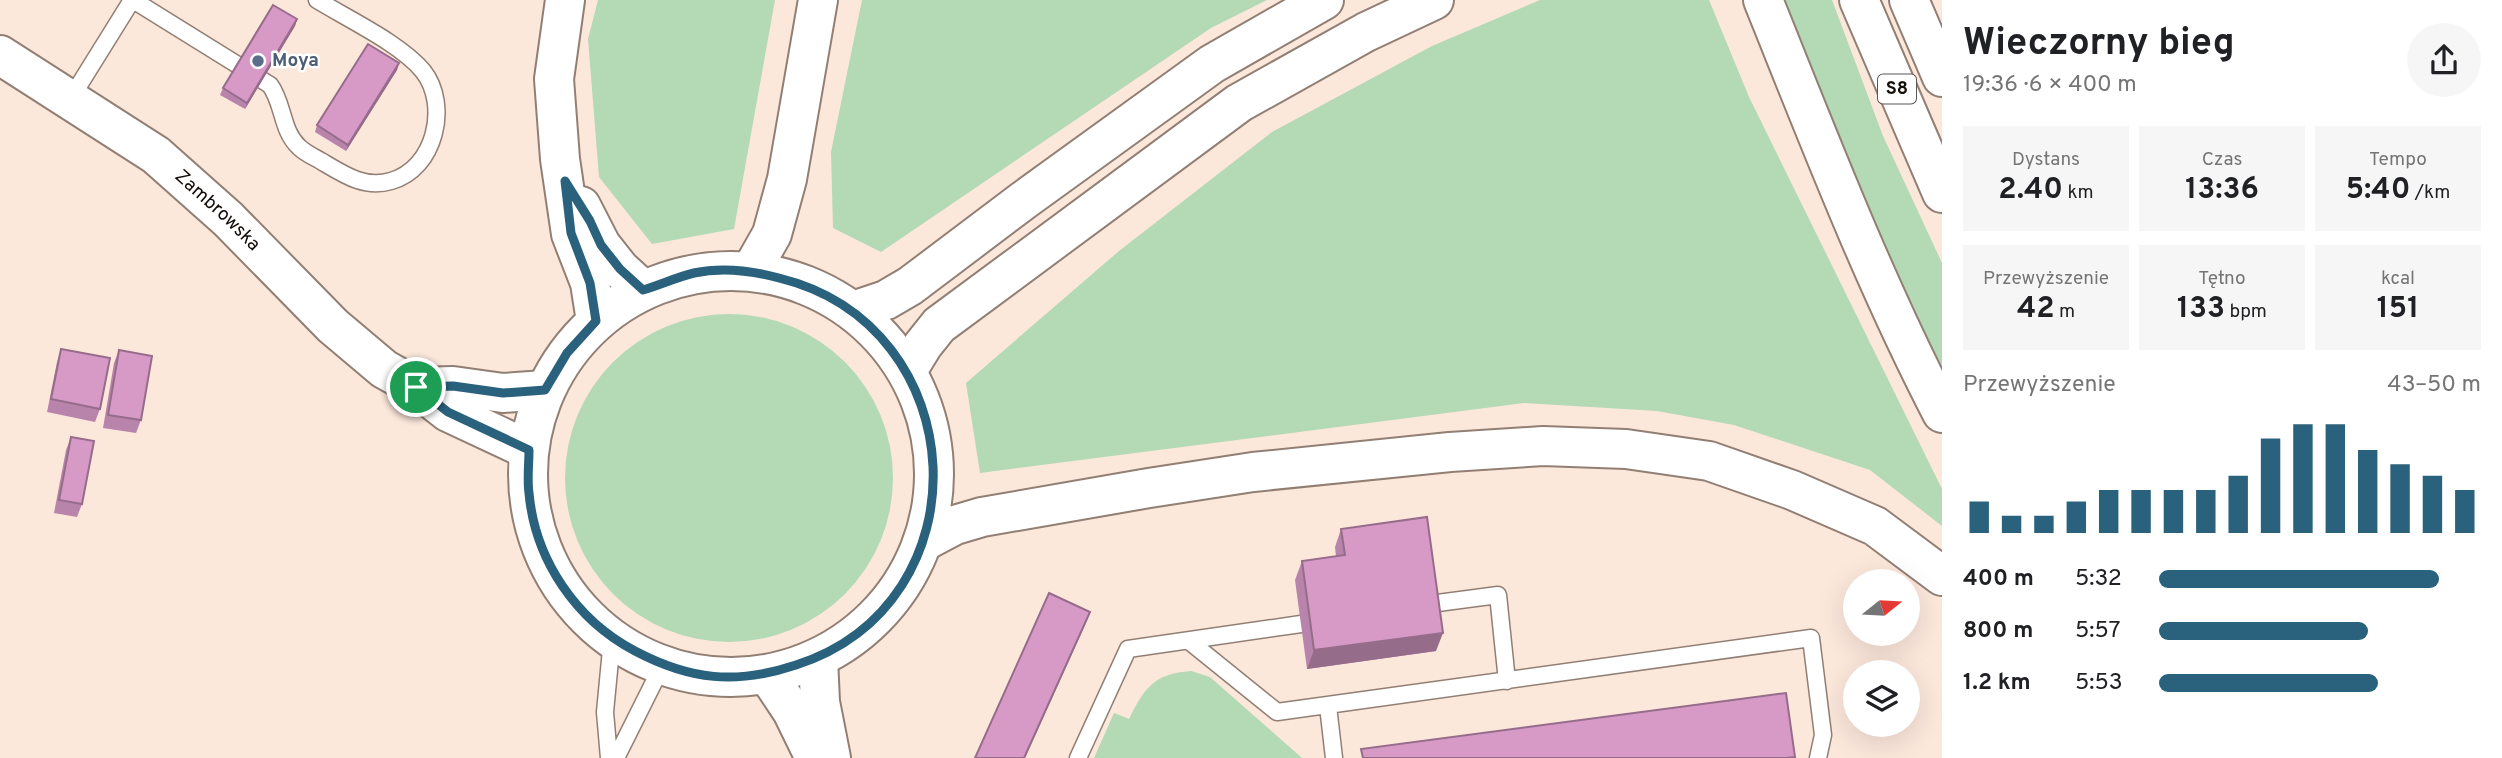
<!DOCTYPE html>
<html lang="pl">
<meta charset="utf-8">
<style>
body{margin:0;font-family:Overpass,sans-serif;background:#f6f6f6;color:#202124;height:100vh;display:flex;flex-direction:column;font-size:26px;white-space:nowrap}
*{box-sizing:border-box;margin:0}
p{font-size:23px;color:#757577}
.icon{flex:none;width:38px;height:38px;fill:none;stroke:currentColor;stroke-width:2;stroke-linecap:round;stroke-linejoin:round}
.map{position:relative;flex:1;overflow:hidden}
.panel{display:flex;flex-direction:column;background:#fff;width:560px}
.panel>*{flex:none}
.needle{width:46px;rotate:72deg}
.controls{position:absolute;left:1843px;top:569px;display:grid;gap:14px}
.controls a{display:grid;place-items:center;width:77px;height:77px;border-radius:50%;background:#fff;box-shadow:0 7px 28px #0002;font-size:35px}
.pin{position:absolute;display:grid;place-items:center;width:60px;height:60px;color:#fff;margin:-30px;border:4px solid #fff;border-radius:50%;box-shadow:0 2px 7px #0007}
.round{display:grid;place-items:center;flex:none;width:74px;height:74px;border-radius:37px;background:#f6f6f6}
.summary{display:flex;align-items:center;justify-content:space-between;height:119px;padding:0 21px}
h1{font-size:38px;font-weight:700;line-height:52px}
.figures{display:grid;grid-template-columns:repeat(3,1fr);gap:10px;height:119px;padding:7px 21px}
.figures div{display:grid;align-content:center;border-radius:0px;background:#f6f6f6;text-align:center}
.figures b{font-size:30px;font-weight:700}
.figures small{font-size:19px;font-weight:400}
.figures p{font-size:19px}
.chart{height:196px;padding:14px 21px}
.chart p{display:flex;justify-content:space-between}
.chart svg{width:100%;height:126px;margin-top:7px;stroke:#2a617c;stroke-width:6}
ul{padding:0 21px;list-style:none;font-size:23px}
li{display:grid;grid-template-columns:112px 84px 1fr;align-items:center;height:52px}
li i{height:18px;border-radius:9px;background:#2a617c}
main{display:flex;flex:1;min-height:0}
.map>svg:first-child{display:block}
</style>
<main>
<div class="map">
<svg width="1942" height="758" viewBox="0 0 1942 758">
<rect width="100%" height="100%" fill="#fce7db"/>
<path fill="#b3d9b5" d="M598,0H775L734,229L652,244L599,177L588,39Z
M862,0H1267L1211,28L881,252L833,228L831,152Z
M1540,0H1709L1749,97L1942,489V526L1870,470L1734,425L1657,411L1524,403L980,473L966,383L1119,251L1272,132L1432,46Z
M1783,0H1832L1883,136L1942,263V377L1845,166Z
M565 478a164 164 0 1 1 328 0a164 164 0 1 1-328 0Z
M1191,671L1210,677L1302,758H1094L1114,713L1129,719C1145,687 1154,674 1191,671Z"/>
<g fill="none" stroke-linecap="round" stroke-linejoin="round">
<defs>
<path id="lane" d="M133,0L270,85C284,104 281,130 299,147C305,153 314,157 321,161C343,174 364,189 391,181C435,169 450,105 423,71C401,44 348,19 317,0
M71,98L132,0
M1430,604L1498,595L1507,681
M1189,641L1277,712L1811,638L1823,735L1818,758
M1328,706L1334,758
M609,758L605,712L612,639
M616,758L662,666
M1078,758L1128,649L1301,624"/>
<g id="secondary">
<path d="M565,0L554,79L560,159L571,234L590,283L596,321"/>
<path id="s1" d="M0,55L156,155L228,219L333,326L384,369L416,387L448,412L529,450"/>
<path d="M581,206L601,245L620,269L643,290"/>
<circle cx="731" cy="474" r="203"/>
<path d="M416,387L453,386L503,393L545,390"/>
<path d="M818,658L820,702L831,758"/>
<path d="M768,675L792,711L815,758"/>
</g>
<path id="highway" d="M1763,0C1819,139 1873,280 1942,413
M1859,0L1942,193
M1909,0L1942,77
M751,271L772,234L787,179L818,0
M853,311L886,300L910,286L1024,200L1212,64L1324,0
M907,371L923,345L939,325L1239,103L1366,32L1434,0
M923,542L955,525L982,517L1149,488L1253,472L1450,452L1543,446L1626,449L1709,461L1792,490L1875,526L1942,576"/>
</defs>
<use href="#lane" stroke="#927f74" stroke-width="19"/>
<use href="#secondary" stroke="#927f74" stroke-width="42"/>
<use href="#highway" stroke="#927f74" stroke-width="42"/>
<use href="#lane" stroke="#fff" stroke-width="16"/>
<use href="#secondary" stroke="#fff" stroke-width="38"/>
<use href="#highway" stroke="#fff" stroke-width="38"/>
</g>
<path fill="#b984ab" d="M297,19L295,26L245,109L220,95L223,88Z
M399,63L397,70L346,151L315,132L317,125Z
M61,349L100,409L95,422L47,412L57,362Z
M119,350L141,420L136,433L103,428L114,363Z
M71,437L82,504L77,517L54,513L66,450Z
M1341,529L1436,651L1307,669L1295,580L1302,561L1336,557L1335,547Z"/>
<path fill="#966c8b" d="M297,19L295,26L245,109L247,103Z
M399,63L397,70L346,151L348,145Z
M1090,612L1085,625L1025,758H1024Z
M1443,633L1436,651L1307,669L1314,650Z"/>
<path fill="#d79ac7" stroke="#966c8b" stroke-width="2" d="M273,5L297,19L247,103L223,88Z
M368,44L399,63L348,145L317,125Z
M61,349L110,358L100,409L51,399Z
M119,350L152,356L141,420L108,415Z
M71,437L94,441L82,504L59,500Z
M1427,517L1443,633L1314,650L1302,561L1345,555L1341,529Z
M1049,593L1090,612L1024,758H975Z
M1786,693L1795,757L1786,758H1363L1361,749Z"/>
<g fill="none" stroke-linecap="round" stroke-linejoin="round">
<defs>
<path id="route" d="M565,181L590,221L601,245L620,269L643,290C660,285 677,277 694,273C722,267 753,271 779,278C975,326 988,603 796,665C736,685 690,680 635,651C576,620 535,560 529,493C527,479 529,464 529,450L448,412L416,387L453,386L503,393L545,390L567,353L596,321L590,283L571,233Z"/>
</defs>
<use href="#route" stroke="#fff" stroke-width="14"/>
<use href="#route" stroke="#2a617c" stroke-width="9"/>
</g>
<circle fill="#5c6f8a" stroke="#fff" stroke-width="2.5" cx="258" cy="61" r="7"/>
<g text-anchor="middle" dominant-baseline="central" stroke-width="5" stroke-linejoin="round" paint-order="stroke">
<rect fill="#fff" stroke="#5a5653" stroke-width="2" x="1878" y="74.5" width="38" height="29" rx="5"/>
<g font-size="18" font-weight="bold" fill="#140d09">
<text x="1897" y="89">S8</text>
</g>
<g font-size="19" font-weight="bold" fill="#4e5e75" stroke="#fff" text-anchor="start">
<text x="272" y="61">Moya</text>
</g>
<g font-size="19" fill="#140d09" stroke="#fff">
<text stroke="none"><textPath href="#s1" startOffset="268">Zambrowska</textPath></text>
</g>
</g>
</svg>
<div class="controls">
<a><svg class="needle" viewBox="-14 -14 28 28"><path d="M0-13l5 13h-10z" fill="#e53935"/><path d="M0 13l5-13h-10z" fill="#757577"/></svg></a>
<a><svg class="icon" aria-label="layers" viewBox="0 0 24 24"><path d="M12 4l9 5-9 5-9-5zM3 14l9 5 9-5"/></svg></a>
</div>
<div class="pin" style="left:416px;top:387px;background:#1e9e55"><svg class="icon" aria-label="arrive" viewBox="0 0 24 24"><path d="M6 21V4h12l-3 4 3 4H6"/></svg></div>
</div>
<section class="panel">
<div class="summary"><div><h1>Wieczorny bieg</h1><p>19:36 · 6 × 400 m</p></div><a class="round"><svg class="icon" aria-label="share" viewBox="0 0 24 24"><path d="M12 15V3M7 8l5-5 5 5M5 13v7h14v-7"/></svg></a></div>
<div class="figures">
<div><p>Dystans</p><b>2.40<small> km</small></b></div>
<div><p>Czas</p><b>13:36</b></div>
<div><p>Tempo</p><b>5:40<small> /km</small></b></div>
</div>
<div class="figures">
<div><p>Przewyższenie</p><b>42<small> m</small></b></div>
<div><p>Tętno</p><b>133<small> bpm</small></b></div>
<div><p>kcal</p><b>151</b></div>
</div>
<div class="chart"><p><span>Przewyższenie</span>43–50 m</p>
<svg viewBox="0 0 160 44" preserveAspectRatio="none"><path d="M5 44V33M15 44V38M25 44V38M35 44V33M45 44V29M55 44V29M65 44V29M75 44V29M85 44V24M95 44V11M105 44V6M115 44V6M125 44V15M135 44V20M145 44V24M155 44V29"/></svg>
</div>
<ul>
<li><b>400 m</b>5:32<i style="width:87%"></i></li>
<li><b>800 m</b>5:57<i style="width:65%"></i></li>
<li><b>1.2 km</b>5:53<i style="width:68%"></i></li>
</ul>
</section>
</main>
